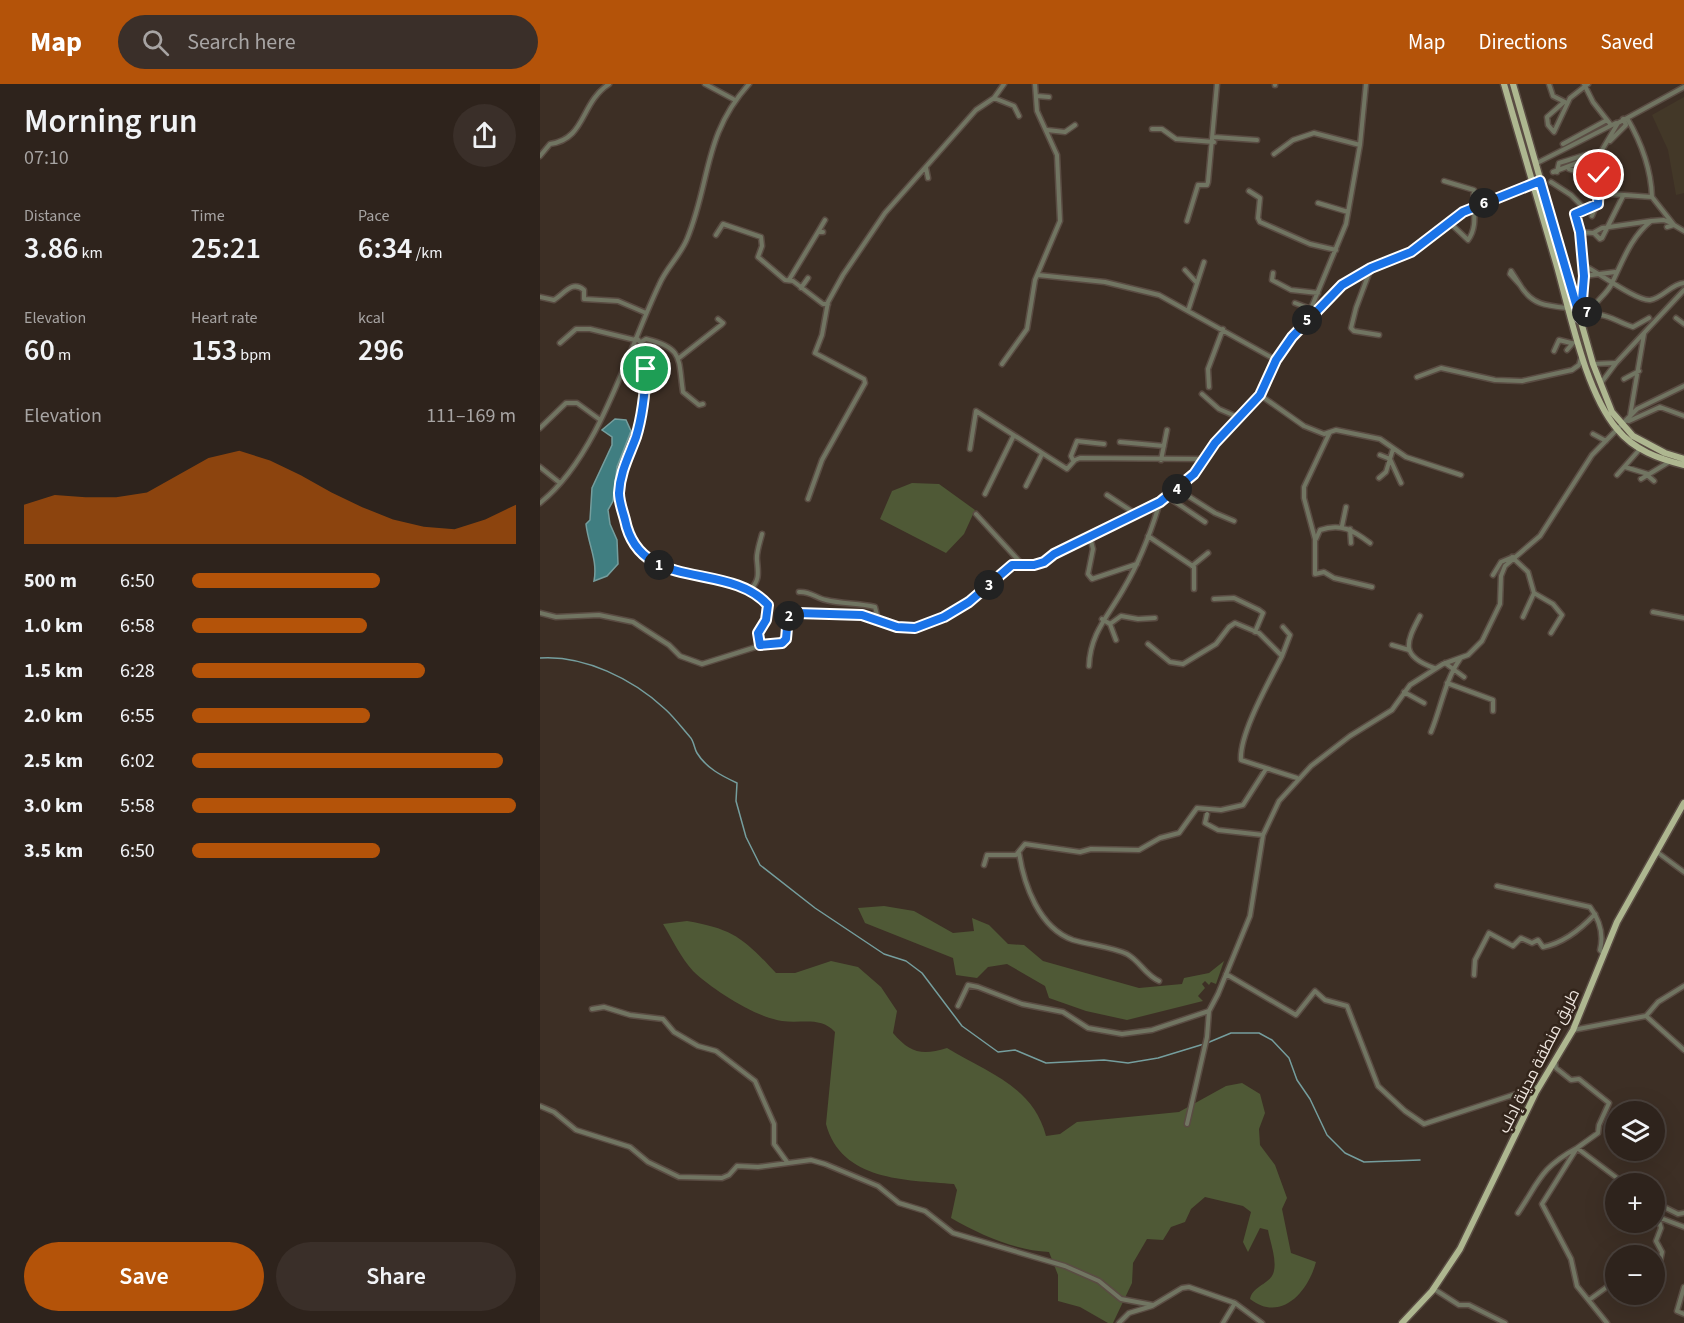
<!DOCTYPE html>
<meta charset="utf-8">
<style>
body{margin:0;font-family:"Source Sans 3",Cairo,sans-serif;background:#3a2f29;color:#f1f3f6;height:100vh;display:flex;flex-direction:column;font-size:22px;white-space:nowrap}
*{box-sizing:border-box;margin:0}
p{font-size:20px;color:#a7a4a3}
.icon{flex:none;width:33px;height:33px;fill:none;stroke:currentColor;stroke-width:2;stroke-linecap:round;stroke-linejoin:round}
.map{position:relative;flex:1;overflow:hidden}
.sheet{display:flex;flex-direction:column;background:#2e231c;width:540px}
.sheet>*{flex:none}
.fabs{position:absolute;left:1065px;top:1017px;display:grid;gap:12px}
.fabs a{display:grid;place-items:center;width:60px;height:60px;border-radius:50%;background:#2e231c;box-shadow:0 6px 24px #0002,0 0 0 2px #49403b;font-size:30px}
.pin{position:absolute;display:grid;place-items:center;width:51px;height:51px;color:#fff;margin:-26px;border:3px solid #fff;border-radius:50%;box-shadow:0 2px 6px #0007}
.km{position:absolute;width:30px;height:30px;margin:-15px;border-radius:50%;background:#222;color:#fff;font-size:16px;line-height:30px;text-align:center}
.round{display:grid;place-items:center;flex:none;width:63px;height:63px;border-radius:32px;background:#3a2f29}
.headline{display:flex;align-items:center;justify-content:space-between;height:102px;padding:0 24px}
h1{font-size:33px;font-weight:600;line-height:45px}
.metrics{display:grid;grid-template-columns:repeat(3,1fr);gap:9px;height:102px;padding:6px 24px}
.metrics div{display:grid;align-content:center}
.metrics b{font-size:30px;font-weight:600}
.metrics small{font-size:16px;font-weight:400}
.metrics p{font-size:16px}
.chart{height:168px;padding:12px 24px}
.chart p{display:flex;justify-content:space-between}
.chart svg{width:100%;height:108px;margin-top:6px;fill:#b45309;opacity:.7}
.action{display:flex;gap:12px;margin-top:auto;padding:12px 24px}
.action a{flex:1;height:69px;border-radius:36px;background:#b45309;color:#fff;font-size:24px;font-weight:600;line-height:69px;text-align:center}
.action a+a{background:#3a2f29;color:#f1f3f6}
ul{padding:0 24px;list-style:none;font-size:20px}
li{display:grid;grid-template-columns:96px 72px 1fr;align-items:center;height:45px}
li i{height:15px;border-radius:8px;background:#b45309}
header{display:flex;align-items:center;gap:36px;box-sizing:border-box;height:84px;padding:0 30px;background:#b45309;color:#fff}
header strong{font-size:28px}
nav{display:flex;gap:33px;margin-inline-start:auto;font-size:21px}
.search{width:420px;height:54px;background:#3a2f29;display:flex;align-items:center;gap:15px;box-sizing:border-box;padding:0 21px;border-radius:33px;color:#a7a4a3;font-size:22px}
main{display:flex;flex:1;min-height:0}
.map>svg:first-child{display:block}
</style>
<header>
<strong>Map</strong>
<div class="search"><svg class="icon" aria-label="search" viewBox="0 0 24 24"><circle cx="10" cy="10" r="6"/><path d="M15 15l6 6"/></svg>Search here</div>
<nav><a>Map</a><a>Directions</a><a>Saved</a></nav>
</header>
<main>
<section class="sheet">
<div class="headline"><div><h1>Morning run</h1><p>07:10</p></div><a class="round"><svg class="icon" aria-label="share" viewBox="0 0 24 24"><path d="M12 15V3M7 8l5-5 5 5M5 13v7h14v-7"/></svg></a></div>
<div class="metrics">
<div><p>Distance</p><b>3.86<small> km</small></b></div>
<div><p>Time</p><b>25:21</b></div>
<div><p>Pace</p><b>6:34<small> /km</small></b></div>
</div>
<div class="metrics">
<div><p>Elevation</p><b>60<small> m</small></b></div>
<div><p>Heart rate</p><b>153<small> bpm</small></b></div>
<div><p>kcal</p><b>296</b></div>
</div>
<div class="chart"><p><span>Elevation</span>111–169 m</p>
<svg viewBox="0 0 160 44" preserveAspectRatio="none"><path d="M0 44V28L10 24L20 25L30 25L40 23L50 16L60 9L70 6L80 10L90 16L100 23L110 29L120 34L130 37L140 38L150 34L160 28V44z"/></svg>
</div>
<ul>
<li><b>500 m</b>6:50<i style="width:58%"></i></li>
<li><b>1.0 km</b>6:58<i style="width:54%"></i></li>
<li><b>1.5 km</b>6:28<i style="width:72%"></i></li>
<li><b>2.0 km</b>6:55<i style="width:55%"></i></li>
<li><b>2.5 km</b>6:02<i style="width:96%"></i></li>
<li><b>3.0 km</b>5:58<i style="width:100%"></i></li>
<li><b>3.5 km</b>6:50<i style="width:58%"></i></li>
</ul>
<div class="action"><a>Save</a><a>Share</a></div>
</section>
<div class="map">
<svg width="1144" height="1239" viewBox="0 0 1144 1239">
<rect width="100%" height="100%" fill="#3d2f25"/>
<path fill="#433828" d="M1144,13V109L1136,111L1128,66L1112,31Z"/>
<path fill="#4f5936" d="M372,399L399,400L435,426L424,450L406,469L340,435L352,407Z
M344,822L374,827L413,849L434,847L432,834L449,841L468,860L484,861L503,877L599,904L642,900L644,894L669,889L684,877L676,900L671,898L669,901L665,897L662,900L665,904L658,912L663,917L587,936L546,927L509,914L505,902L467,880L448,883L437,894L416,891L413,874L325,839L318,824Z
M147,837C194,845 204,855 236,889H255L291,877L318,883L341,903L357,927L353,949C370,969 382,972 407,964C448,989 493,1002 506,1052L520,1050L537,1038L639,1028L686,1002L702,999L720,1010L725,1029L719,1045L720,1061L735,1081L747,1114L742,1125L751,1169L776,1178C768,1208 741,1239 710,1215C713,1202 728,1201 733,1190C738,1178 730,1158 728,1146L720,1144L708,1168L703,1158L711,1128L703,1122L665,1113L651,1125L645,1138L631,1143L623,1156L607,1155L593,1179L592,1199L573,1239H568L540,1223L518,1217V1191L509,1168C474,1166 441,1151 411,1134L417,1106L414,1100C366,1096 301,1097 286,1040L295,948C280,932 262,940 242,937C215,933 173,906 153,887C141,874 132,855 123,840Z"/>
<path fill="#407e81" stroke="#759e9e" stroke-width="1.5" d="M75,335L86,336L91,347L77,383L73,417L68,426L70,440L77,456L78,480L67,492L54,497C58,476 48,460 46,440L50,436L52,404L72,361V353L62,346Z"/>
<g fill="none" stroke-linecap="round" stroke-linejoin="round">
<path stroke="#759e9e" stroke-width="1.5" d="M0,574C44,571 93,595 125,625C134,633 142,644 150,653C154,657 154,664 157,669C166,684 182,692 197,699L196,717L206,753L220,781L275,824L344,870L366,877L382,889L422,942L458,968L475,966L506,979L564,976L588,979L618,974L664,960
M667,959L691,949H719L732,956L749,974L757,996L770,1015L787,1051L805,1069L824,1078L880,1076"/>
<defs>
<path id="minor" d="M165,0L195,16
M735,0V1
M1009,0L1013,12L1025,18
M1044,0L1053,18L1071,41
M497,12L509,13
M454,14L474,22L479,32
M1024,18L1007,33L1008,41L1014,48L1030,14L1048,0
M1087,34C1101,58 1111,84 1112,113
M612,45H622L636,55L674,58
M507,46L525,48L535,41
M674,53L717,56
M1070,57L1086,41L1083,35
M1023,60L1067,36
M734,70L753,56L774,49L820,61
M0,72L10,60C46,55 40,19 69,0
M995,80L1076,39
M386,84L388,94
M1029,85L1050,92L1070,110L1112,113L1134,141
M1013,88L1059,71L1078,39L1144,3
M1017,88L1019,79L1048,70L1056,73C1060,93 1061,113 1052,132
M904,97L934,106C932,123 939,142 928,156L909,138
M1011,98L1031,111L1045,125
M709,107L720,114L718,134L720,138L770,160L796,166
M778,119L808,128
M647,137L658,101H667L668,98L677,0
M1127,143L1134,141L1144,147
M278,148L285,136
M1040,148L1053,149L1062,144L1111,137L1124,136L1131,139
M1054,149L1060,155L1062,154L1083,112
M176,151L183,140L221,153L222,162L218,173L245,196L253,197L283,220H288
M1043,181C1058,188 1096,217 1110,216C1123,214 1131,200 1144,199
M831,184L816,224L811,244L814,247L839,251
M645,186L656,198
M971,187L980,201L970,190Z
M733,189L732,196L751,206L778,209
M498,191L565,198L619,211L736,276
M1044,192L1075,188
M249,196L278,148H283
M980,201C992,221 1006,222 1028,224
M261,204L268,194
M0,213L14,216C25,209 32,196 44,206V215L78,217L106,229
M755,219L771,225
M648,227L664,178
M771,231L772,222L806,140L820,61L826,0
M1048,231L1042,216L1044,192L1040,148L1035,130L1058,120
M1048,231C1054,218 1066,211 1071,201C1083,177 1090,154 1111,137
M1040,234C1065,225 1071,236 1093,243L1109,234
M1136,234L1144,240
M96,254C103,259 103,266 104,274C106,288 107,305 105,320C102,343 89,363 82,385C72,417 85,466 117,481C146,494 181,497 211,505L228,521L226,536L218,549L220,561
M101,258L106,255C144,264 138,275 143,308L159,321L163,320
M20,259L36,245H50L95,256
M1027,266L1033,259
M1014,267L1019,256L1031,259
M139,274L181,241L183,239L178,235
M462,280L487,245L495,196L520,137L517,71L497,27L495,0
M1053,280L1075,279
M877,293L901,284L955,296L982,297L1032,286L1039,281L1041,274
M1084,295L1099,287
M1061,299L1076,279L1144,206
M669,303L668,285L683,245
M662,310L679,325L700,334
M720,311L764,342L784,350L796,346L840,355L866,373L921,391
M1090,332L1104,250
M1086,336L1089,337L1120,323L1144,332
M0,344L26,319H37L59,335
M789,350L764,403V414L775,455V490L784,488L794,494L832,503
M1053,350L1066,357
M580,358L624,362
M430,365L436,327L527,385L535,376L540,374L663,375
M840,371L850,375L861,399
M533,376L531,372L537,357L564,360
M621,376L627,346
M0,383L20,399
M1085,383L1108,390
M1077,391L1100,365
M1107,391L1114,397
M839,394L846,388L853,365
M1101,395L1129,378
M486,402L502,370
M637,405L675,429L694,437
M445,410L473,353
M567,411L596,430
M628,413L665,438
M268,415L282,376L325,299L324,295L275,269L282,251L288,218L303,191L345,129L436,26L454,14L464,0
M0,419C59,372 87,268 119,201C126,184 140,172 147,155C171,97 163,51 209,0
M436,430L481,479
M802,442L806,423
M810,445L811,459
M608,452L654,483V505
M550,453L553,465L548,490L552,495L597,480
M776,455L780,446C801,439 813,446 830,459
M972,473L988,488L994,509L1013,520L1022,531L1011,549
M652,482L668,469
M953,491L961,478L973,473
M211,505C220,495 218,489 217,476C216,469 220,458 222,450
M259,508C270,507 276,514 286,516C302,520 319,519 335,523L338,535
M674,515L694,514L719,526L723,529L715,548
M1113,528L1144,534
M0,529L16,533L59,531L93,538L129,561L140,572L162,580L216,563L242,559L246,555L247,532L257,529L322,531L357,543L375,544L404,533L429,518L472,481H494L504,478L514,470L620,418L654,390L675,359L720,311L736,276L752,253L802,201L831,184L871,168L923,128L1000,97
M880,532C865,560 861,572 894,584
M983,533L994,509
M562,535L570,540L581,532L598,535L615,534
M570,540L576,556
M608,560L630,578L643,580L676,560L689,543L695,539L719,549L742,572C730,596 699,650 701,676L757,694
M852,561L869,566
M742,572L750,551L743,543
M905,579L924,593
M549,582C550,549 569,531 584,504C600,477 611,448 620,418
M907,599L953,616V627
M864,608L884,619
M891,648C901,624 905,596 920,575
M667,730L665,739L678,746L723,751
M1117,768L1144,788
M479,769C484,801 499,844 533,856C550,861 572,863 587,870C600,877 605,891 619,897
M444,781L447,771H476L485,760L540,768L551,765L599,766L620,754L639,749L657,724L681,726L703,721L726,685
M957,802L1050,823C1059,835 1064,850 1060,866L1064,870
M686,890L756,931L775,907L785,916L807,922L838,1002L865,1027L884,1040L1000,1002
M934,891L935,876L949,849L973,862L981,854L992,859L998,856L1003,863C1024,859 1041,845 1055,830
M418,922L428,901L438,903L482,920L523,928L548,944L582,950L612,946L669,927L678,910L710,832L723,751L739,717L771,682L810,652L852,626L870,601L903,580L928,571L942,557L960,520L961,492L965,482L1000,452L1052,371L1097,325L1144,302
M52,925L64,923L90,931L123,935L134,948L158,962L176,967L215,997L234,1040V1060L247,1078
M1106,932L1144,966
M1033,946L1106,932L1118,918L1144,902
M1015,978L1016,984L1031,996L1039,995L1069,1019L1059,1041L1058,1049L1037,1064L1002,1120L1031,1175L1037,1202L1067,1239
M0,1022L14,1028L36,1046L90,1063L108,1078L139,1093L182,1094L189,1091L197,1082L218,1083L271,1076L285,1080L338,1102L359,1119L385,1127L413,1149L525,1182L559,1197L581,1215L613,1221
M647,1040L667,953L669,927
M1114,1116L1120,1121L1118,1133L1144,1143
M1120,1121L1138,1130L1144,1129
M978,1129C999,1098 1000,1084 1037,1064L1085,1100
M1118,1133L1121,1144L1116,1157L1122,1168L1119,1183
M1144,1203L1137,1227L1144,1230
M894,1205L919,1221H929L965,1239
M1049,1216L1071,1200
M579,1239L589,1229L612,1222L642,1204L649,1203L695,1219L722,1239
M683,1239L695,1219"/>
<path id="major" d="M964,0C981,60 999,120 1016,179C1030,228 1045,307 1077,345C1094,366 1119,375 1144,381
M973,0L1053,280L1072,328L1093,352L1125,369L1144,375
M862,1239L892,1207L920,1165L996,1008L1033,946L1077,838L1144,719"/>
</defs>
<use href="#minor" stroke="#5a4c43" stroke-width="7"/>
<use href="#major" stroke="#5a4c43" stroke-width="9"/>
<use href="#minor" stroke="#717562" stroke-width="4"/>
<use href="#major" stroke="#aeb790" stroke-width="6"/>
</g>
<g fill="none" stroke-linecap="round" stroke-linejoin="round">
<defs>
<path id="route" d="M106,285C105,309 103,330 96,353C89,372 80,388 79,409C79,418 83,428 85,436C100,510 188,476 228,521L226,536L218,549L220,561L242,559L246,555L248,532L257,529L322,531L357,543L375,544L404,533L429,518L472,481H494L504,478L514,470L620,418L654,390L675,359L720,311L736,276L752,253L802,201L831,184L871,168L923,128L1000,97L1040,234L1048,231L1042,216L1044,192L1040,148L1035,130L1058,120L1059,91"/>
</defs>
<use href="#route" stroke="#fff" stroke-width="12"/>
<use href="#route" stroke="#1a73e8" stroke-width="8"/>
</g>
<g text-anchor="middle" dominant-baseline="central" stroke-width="5" stroke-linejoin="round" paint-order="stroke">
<g font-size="16" fill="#f0e7e0" stroke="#33251b">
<text transform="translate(999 977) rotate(-63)">طريق منطقة مدينة إدلب</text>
</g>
</g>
</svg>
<div class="fabs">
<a><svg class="icon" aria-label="layers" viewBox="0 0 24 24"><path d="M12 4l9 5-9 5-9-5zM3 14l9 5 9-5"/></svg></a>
<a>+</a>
<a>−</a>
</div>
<div class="pin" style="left:106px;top:285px;background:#1e9e55"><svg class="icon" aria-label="arrive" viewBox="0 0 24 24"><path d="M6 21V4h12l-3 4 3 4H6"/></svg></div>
<div class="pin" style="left:1059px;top:91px;background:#d93025"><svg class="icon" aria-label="check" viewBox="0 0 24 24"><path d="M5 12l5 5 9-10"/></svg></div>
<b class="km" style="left:119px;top:481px">1</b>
<b class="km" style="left:249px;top:532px">2</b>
<b class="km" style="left:449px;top:501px">3</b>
<b class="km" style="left:637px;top:405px">4</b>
<b class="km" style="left:767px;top:236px">5</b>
<b class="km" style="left:944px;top:119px">6</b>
<b class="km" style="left:1047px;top:228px">7</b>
</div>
</main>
